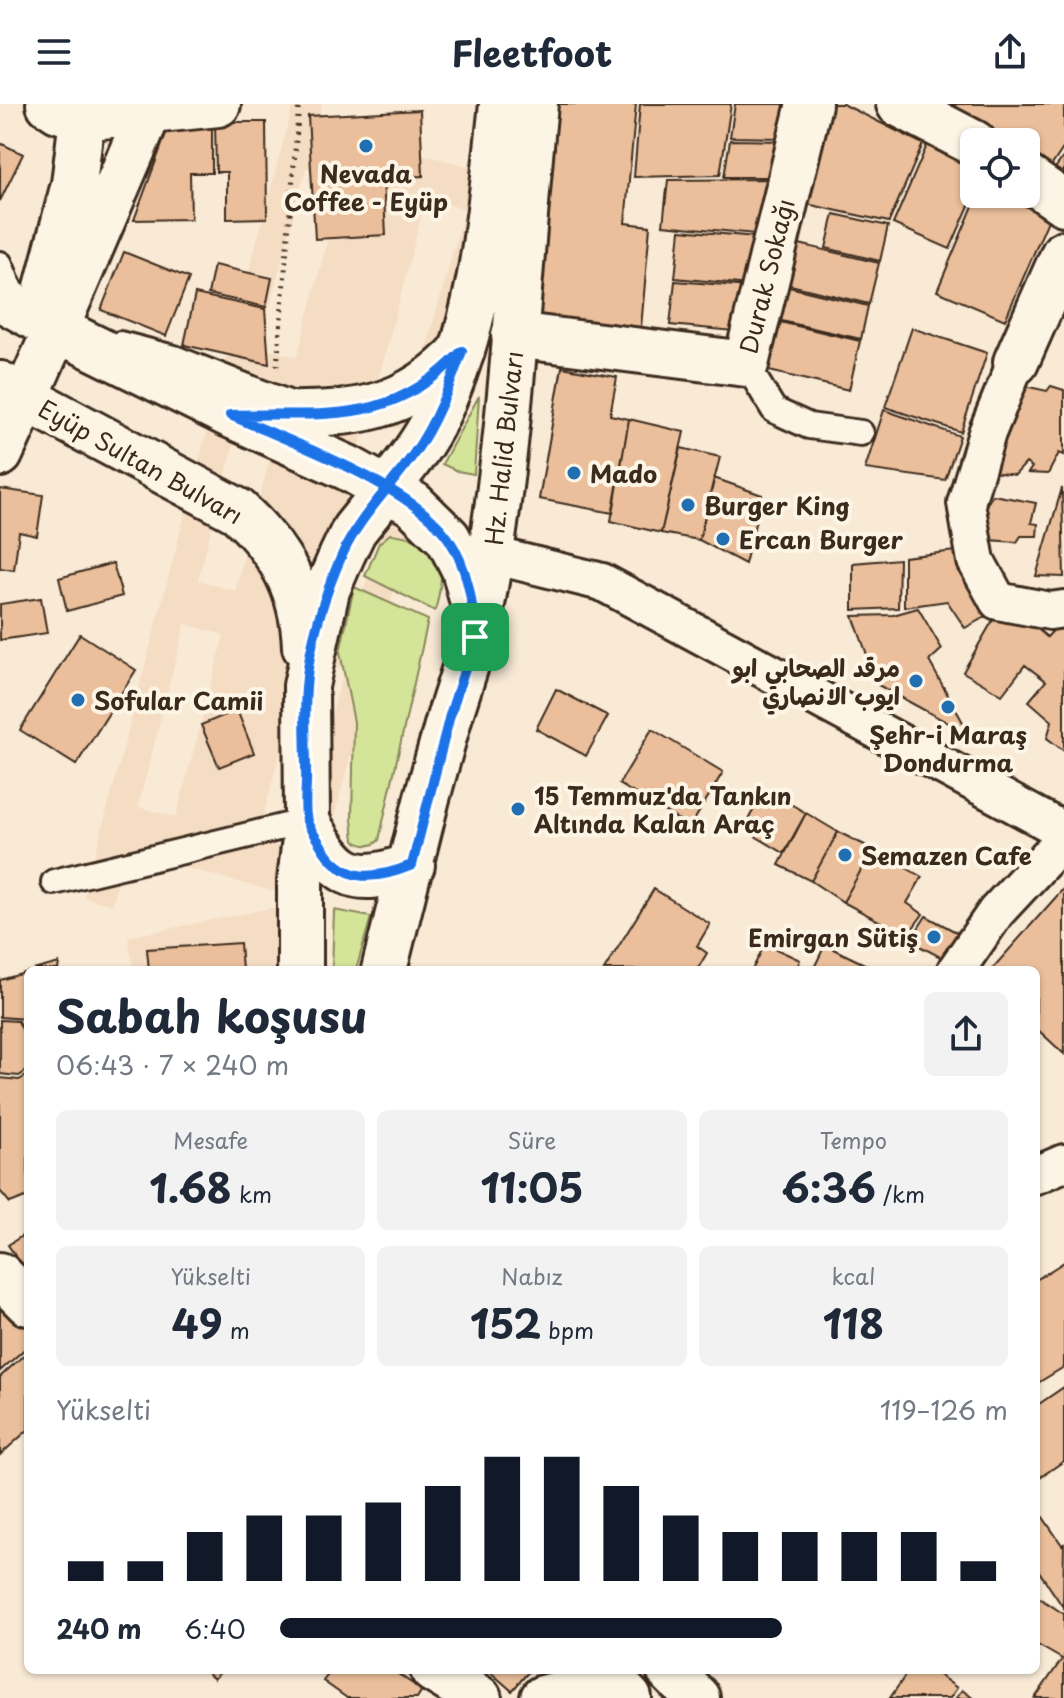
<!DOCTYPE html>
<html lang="tr">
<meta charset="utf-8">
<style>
body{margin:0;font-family:"Playpen Sans","Playpen Sans Arabic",sans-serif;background:#f2f2f3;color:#1f2937;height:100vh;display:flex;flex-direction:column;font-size:30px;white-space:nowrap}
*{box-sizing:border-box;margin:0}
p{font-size:26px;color:#747a83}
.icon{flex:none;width:44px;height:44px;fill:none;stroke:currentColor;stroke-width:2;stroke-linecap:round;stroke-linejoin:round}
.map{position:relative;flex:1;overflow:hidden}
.sheet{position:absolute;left:24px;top:862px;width:1016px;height:708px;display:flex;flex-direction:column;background:#fff;border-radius:12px;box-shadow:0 2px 6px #0004}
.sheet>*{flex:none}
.controls{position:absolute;left:960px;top:24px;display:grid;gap:16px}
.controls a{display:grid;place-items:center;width:80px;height:80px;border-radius:12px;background:#fff;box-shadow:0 2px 6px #0004;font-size:40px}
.pin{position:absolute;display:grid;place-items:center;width:68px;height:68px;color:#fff;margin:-34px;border-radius:16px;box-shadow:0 4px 12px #0006}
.round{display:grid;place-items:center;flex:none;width:84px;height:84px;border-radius:12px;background:#f2f2f3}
.head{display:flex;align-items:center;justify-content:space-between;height:136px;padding:0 32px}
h1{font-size:44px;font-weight:700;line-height:60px}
.figures{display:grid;grid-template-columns:repeat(3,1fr);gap:12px;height:136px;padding:8px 32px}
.figures div{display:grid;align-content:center;border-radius:12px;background:#f2f2f3;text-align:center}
.figures b{font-size:40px;font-weight:700}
.figures small{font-size:22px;font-weight:400}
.figures p{font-size:22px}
.chart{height:224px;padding:16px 32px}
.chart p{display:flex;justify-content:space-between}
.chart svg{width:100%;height:144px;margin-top:8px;stroke:#111827;stroke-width:6}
ul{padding:0 32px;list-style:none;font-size:26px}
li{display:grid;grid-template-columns:128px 96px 1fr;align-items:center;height:60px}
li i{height:20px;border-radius:10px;background:#111827}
header{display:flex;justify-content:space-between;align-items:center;height:104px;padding:0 32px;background:#fff;font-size:36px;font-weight:700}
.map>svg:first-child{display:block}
</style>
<header><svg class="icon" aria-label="menu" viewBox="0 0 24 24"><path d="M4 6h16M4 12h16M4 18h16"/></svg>Fleetfoot<svg class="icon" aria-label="share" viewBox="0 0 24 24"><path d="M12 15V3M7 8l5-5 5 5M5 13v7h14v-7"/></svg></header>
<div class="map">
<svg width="1064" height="1594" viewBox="0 0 1064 1594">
<rect width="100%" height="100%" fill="#f9ead6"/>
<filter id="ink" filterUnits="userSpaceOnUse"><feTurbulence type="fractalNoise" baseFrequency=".0125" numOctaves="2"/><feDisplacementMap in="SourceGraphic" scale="16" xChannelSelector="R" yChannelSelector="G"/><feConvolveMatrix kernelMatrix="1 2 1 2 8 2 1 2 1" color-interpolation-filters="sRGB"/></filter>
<g filter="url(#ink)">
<path fill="#f5ddc4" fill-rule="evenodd" d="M293,0H322L317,23L475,64L516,21L298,852L290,866H133L128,833L280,802L283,790L126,748L112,801L84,793ZM306,64L344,74L297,253L259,243ZM426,95L465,105L415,283L379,274ZM248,287L285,296L235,487L198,476ZM367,316L407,327L355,519L316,508ZM185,520L224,531L176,713L138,703ZM305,554L344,565L296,746L257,736Z"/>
<path fill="#d4e498" stroke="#88875b" stroke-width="2" d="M479,292L474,370L457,367L442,360Z
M390,430C445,435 447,461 435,507L365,472L379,439Z
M354,483L428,516L379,736C372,744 363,742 354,737L352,715L354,618L340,548Z
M334,806L371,813L356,866H332Z"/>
<path fill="#ebbf9b" stroke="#3b2a1e" stroke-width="2" d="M557,0H636L625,119L650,122L641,224L537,214Z
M640,0H731L720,71L634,73Z
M735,0H786L782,34L730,33Z
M825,0H843L923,40L889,118L802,99Z
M951,0H1064V43L1048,67L1026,52V38H1006Z
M420,6L423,72L383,74L386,131L315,135L308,12Z
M212,18V69H190L191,115L134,116L170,19Z
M215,18H266L267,114L227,115V68H216Z
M730,36L781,37L772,73H724Z
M0,39L23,50L0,97Z
M927,41L974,61V90L950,145L893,120Z
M1064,52V77L1051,70Z
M770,75L755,130L663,121L668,76Z
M978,90H1026L1056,98L1005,216L937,187Z
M834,110L888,122L880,157L826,144Z
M680,126L755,133L750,181L675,174Z
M795,139L879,159L869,200L786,180Z
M124,148L189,174L166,232L101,206Z
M214,161L272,174L266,203L208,190Z
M675,177L750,183L745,228L670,221Z
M785,182L868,202L861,235L777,216Z
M195,190L265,205L269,260L184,241Z
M776,217L860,237L849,286L765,266Z
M912,224L987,249L961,328L885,303Z
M562,263L617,273L610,311L629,315L613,409L539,395Z
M1020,281L1047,287L1051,282L1064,286V351L1059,349L1048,370L1028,369L1032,363L1026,359L1015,371L992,368Z
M884,306L960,332L945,376L865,365Z
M629,315L684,328L661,429L611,417Z
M681,344L720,353L699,436L661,429Z
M714,374L762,391L745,460L699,436Z
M1062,384L1064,473L1036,472Z
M0,385L43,391L37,432L19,428L14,466L0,464Z
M993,391L1036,399L1031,419L1038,420L1037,432H1021L1017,438L988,436L990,419L984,418L986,401Z
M964,446L992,509L965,524L947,497L904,503V453Z
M899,455L898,504L853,506V459Z
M113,459L122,492L67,507L59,474Z
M41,494L47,529L0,536V500Z
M918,504L942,545L929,557L970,631L878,581L853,512L893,511Z
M1025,514L1047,533L1061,518L1064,521V647L1047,634L1052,617L1029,597L1046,577L1025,561L1002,591L963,568L993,516Z
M80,530L136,566L76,661L20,626Z
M556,585L608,612L586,652L536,625Z
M237,606L254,649L219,663L201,621Z
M652,625L723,668L690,723L619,680Z
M765,685L806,709L784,749L743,725Z
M806,709L838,728L811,777L779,761Z
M838,728L873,745L843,798L811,777Z
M873,745L922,773L907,799L923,810L907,832L843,798Z
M1064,784V950L1036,924V866H991Z
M654,785L710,820L697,842L707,849L697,866H604Z
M926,812L958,829L944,855L910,837Z
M240,839L242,866H149L147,845Z
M765,840L800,856L796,866H752Z
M825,841L877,866H813Z
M59,859L58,866H33Z
M28,868V926L26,915L0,913V876Z
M0,916L18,917L28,937V966L19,972L0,970Z
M28,971V1092L10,1099L0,1087V974L19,976Z
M28,1128V1170L8,1141Z
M1064,1158V1263L1036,1280V1176Z
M0,1193L28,1224V1242L0,1267Z
M28,1247V1326L0,1351V1273Z
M1064,1283V1357L1036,1376V1302Z
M1036,1403L1062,1441L1064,1440L1063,1503L1036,1463Z
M1036,1492L1064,1510V1594H1035L1062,1555L1036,1540Z
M204,1566H222L214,1575Z
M327,1566H392L422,1586L417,1594H347L323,1577L330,1568Z
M488,1566H530L512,1587Z
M909,1566H932L957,1584L950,1594H890Z
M962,1586L973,1594H956Z"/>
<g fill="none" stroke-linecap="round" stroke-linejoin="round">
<defs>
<path id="service" d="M0,160L17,203
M120,240L174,254L293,301
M746,260L774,306L809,322L861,329
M54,778L307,717"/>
<path id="pedestrian" d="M1016,258L987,329L966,399L976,457L998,497L1050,507L1064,505
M492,451L602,478L1064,727
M956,866L996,808L1064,735
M1036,1071L1064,1059"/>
<path id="minor" d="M899,0L974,39
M1026,73L1064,99
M50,206L45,191L74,80L82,14
M56,225L149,8
M514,231L746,260L809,0
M1016,258L1064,149
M0,350L26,293
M0,1171L28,1199
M433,1566L479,1594
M543,1594L578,1585L617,1581"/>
<path id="tertiary" d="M49,0L58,6L82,14L218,0"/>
<path id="secondary" d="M387,385C404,363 423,340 435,315C483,217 490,106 502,0
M476,531C512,357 517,177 535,0"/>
<path id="primary" d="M0,194L56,225L230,311L348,364L413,400L448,434L464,465L473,499L475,533L450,611L427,694L384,866
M0,280L238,407C280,446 303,485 305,543
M26,293L56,225
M243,311C333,308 394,320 462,247
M307,717C336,770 352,785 412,761
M300,866V777L307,717L306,582L327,486L342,451L354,426L387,385
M602,1566L629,1594
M669,1566L697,1594"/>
</defs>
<use href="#service" stroke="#3b2a1e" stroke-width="30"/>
<use href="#pedestrian" stroke="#3b2a1e" stroke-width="42"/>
<use href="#minor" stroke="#3b2a1e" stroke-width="50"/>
<use href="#tertiary" stroke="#3b2a1e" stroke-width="50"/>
<use href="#secondary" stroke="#3b2a1e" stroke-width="50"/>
<use href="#primary" stroke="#3b2a1e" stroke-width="50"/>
<path stroke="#3b2a1e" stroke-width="5" stroke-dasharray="2 6" stroke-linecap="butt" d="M277,262L299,0"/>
<use href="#service" stroke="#fcf5e5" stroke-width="24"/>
<use href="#pedestrian" stroke="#fcf5e5" stroke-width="36"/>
<use href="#minor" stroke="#fcf5e5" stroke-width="44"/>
<use href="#tertiary" stroke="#fcf5e5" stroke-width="44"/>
<use href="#secondary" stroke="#fcf5e5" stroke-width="44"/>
<use href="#primary" stroke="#fcf5e5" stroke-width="44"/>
</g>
</g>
<g fill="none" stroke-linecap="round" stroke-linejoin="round" filter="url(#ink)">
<defs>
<path id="route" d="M475,533C473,499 468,463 448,434C411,381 290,338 230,311C325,308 390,324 462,247C449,283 436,319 413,351C390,384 360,412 343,449C325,488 309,540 306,583C304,611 306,640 306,668C307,683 303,703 307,717C309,724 315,732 319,738C342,780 373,777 412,761L450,611L475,533"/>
</defs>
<use href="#route" stroke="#fff" stroke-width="16"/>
<use href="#route" stroke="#1a73e8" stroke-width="10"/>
</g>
<g fill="#1f6fb2" stroke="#fcf5e5" stroke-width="3">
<circle cx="366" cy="42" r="8"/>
<circle cx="574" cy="369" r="8"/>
<circle cx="688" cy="401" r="8"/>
<circle cx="723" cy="435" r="8"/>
<circle cx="916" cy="577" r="8"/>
<circle cx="78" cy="596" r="8"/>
<circle cx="948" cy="603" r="8"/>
<circle cx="518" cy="705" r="8"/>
<circle cx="845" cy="751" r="8"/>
<circle cx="934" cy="833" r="8"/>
</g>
<g text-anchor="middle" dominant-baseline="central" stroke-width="8" stroke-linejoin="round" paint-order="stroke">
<g font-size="24" font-weight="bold" fill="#3b2a1e" stroke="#fcf5e5" text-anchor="start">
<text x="366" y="69" text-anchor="middle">Nevada<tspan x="366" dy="28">Coffee - Eyüp</tspan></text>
<text x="590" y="369">Mado</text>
<text x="704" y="401">Burger King</text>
<text x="739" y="435">Ercan Burger</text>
<text x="900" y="563" text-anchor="end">مرقد الصحابي ابو<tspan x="900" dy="28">ايوب الانصاري</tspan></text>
<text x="94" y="596">Sofular Camii</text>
<text x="948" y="630" text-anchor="middle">Şehr-i Maraş<tspan x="948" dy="28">Dondurma</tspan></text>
<text x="534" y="691">15 Temmuz'da Tankın<tspan x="534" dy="28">Altında Kalan Araç</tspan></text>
<text x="861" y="751">Semazen Cafe</text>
<text x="918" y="833" text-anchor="end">Emirgan Sütiş</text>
</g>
<g font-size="24" fill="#3b2a1e" stroke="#fcf5e5">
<text transform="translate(766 172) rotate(-76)">Durak Sokağı</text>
<text transform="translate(503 344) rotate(-84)">Hz. Halid Bulvarı</text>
<text transform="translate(141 357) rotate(29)">Eyüp Sultan Bulvarı</text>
</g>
</g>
</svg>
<div class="controls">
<a><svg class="icon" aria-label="locate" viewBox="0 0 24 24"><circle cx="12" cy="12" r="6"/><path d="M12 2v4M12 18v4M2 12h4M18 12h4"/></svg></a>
</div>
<div class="pin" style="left:475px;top:533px;background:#1e9e55"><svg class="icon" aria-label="arrive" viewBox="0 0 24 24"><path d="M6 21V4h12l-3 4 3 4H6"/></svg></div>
<section class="sheet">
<div class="head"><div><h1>Sabah koşusu</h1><p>06:43 · 7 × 240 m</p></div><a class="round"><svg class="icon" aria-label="share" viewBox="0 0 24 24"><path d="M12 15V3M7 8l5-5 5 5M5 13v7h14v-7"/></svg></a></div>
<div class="figures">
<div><p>Mesafe</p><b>1.68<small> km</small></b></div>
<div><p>Süre</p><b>11:05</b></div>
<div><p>Tempo</p><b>6:36<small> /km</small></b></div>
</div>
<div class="figures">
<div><p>Yükselti</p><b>49<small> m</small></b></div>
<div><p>Nabız</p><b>152<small> bpm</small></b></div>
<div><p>kcal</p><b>118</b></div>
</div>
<div class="chart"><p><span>Yükselti</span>119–126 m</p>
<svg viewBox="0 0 160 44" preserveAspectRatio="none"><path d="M5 44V38M15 44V38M25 44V29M35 44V24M45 44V24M55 44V20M65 44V15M75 44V6M85 44V6M95 44V15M105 44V24M115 44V29M125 44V29M135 44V29M145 44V29M155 44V38"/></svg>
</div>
<ul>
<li><b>240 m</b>6:40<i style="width:69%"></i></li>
</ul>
</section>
</div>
